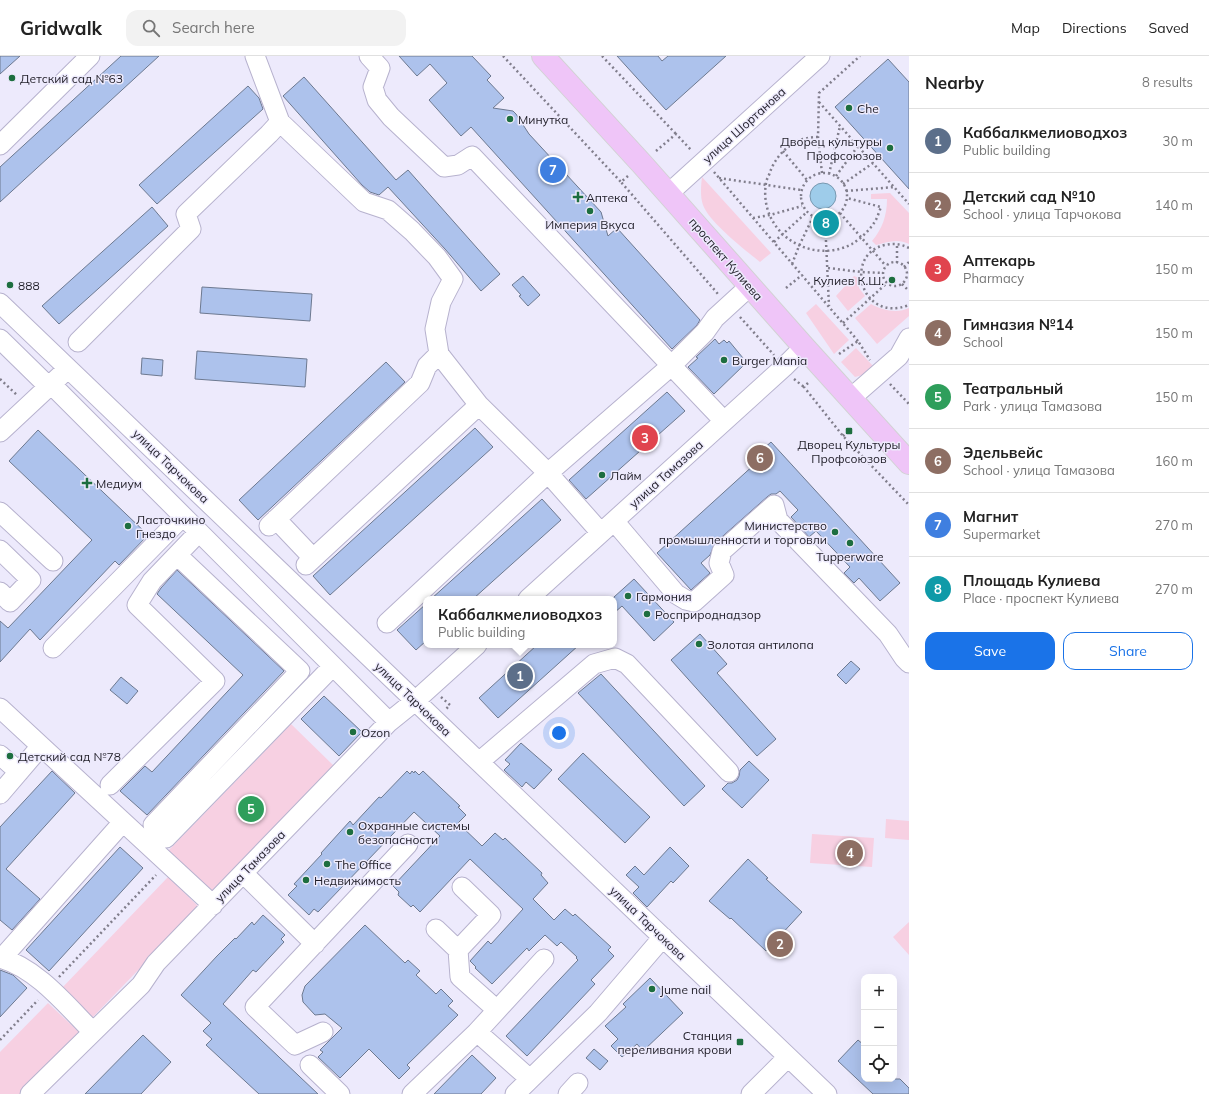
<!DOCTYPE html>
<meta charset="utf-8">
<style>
body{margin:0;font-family:Mulish,sans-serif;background:#f2f2f2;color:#222}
.controls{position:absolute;right:12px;bottom:12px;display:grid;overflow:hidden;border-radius:8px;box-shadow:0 4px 16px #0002}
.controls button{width:36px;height:36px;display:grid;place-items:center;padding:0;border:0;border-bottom:1px solid #e0e0e0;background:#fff;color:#222;font:20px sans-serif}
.you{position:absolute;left:559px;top:677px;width:14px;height:14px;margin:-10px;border:3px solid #fff;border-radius:50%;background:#1a73e8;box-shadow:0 0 0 6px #1a73e833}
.badge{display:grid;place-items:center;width:26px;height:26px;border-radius:50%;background:#1a73e8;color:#fff;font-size:13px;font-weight:700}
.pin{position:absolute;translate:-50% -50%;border:2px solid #fff;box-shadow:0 1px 4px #0006}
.popup{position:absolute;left:423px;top:540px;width:194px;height:52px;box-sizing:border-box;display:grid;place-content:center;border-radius:8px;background:#fff;filter:drop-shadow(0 1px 3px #0005);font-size:13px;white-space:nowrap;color:#767676}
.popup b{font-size:15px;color:#222}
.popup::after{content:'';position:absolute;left:50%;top:100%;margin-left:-8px;border:8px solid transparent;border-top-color:#fff}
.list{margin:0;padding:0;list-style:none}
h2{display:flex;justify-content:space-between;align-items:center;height:52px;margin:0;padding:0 16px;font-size:17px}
h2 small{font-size:13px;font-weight:400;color:#767676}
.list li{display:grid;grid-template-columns:26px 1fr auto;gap:12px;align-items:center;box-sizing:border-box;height:64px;padding:0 16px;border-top:1px solid #e0e0e0}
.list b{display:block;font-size:15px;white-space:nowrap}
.list p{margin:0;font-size:13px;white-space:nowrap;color:#767676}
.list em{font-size:13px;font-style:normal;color:#767676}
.actions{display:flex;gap:8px;padding:12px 16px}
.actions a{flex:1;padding:9px 0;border:1px solid #1a73e8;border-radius:12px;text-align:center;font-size:14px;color:#1a73e8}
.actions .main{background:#1a73e8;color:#fff}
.icon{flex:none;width:22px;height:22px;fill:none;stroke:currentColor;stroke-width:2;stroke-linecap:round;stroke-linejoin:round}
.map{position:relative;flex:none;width:909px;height:1038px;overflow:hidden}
header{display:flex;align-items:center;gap:24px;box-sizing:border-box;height:56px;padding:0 20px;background:#fff;border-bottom:1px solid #e0e0e0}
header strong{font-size:19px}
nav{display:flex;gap:22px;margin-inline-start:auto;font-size:14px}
.search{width:280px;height:36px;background:#f2f2f2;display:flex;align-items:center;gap:10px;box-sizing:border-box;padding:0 14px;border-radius:12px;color:#767676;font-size:15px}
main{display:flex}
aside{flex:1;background:#fff}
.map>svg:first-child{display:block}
.green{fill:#f7d0e2}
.water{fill:#9eccea;stroke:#7898b0}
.building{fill:#adc2ec;stroke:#6d7990}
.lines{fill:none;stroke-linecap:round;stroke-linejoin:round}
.minor-casing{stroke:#b7b2ce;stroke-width:21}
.major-casing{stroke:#d2d2d4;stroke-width:24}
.path{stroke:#817e8c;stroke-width:2.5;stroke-dasharray:2 3;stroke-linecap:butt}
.minor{stroke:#fff;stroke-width:19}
.major{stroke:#efc5f8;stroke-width:22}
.poi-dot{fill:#1d6e3f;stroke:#edeafc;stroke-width:1.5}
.labels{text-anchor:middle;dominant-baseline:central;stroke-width:3;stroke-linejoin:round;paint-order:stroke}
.poi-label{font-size:12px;fill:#1f1d27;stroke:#edeafc;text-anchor:start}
.street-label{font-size:12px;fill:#1f1d27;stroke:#edeafc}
</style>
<header>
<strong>Gridwalk</strong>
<div class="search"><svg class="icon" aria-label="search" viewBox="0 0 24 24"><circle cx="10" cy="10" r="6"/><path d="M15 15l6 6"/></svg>Search here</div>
<nav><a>Map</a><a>Directions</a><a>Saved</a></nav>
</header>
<main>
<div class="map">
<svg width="909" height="1038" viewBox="0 0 909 1038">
<rect width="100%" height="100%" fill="#edeafc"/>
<path class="green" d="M702,121l69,76 -11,9c-15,-12 -51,-40 -57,-57 -3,-8 -2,-20 -1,-28z
M890,137l19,20v31c-11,-6 -22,-2 -33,1l-4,-4c10,-12 15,-25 15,-42h-16v-5z
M854,220l5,2v10l6,8 -17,15 -12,-15z
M816,248l33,36 -15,14 -28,-41z
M871,248c11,6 26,10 38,4v8l-32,28 -22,-26z
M856,292l17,18c-4,8 -10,9 -18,11l-14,-15z
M291,668l43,42 -124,127 -43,-41z
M886,763l23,2v19l-24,-2z
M812,778l62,4 -2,29 -62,-4z
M168,821l31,30 -107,111 -31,-29z
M909,866v33l-16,-18z
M48,947l32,30 -59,61h-21v-42z"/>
<path class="water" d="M810 140a13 13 0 1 1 26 0a13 13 0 1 1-26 0Z"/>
<path class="building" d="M0,0h20l-20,18z
M121,0h38l-159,146v-35z
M399,0h73l19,20 -4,4 17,18 -11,10 20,3 3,3 13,20 72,78 7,24 9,-8 83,92 -3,5 -25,24 -201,-222 -10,9 -32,-36 18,-17 -17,-19 -13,12z
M617,0h41l4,5 6,-5h58l-60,54z
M888,3l21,23v107l-74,-82z
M304,21l92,103 12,-10 92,104 -19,17 -36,-42 -57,-62 -9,8 -9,-3 -8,-7 -79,-89z
M248,30l11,12 4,11 -106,95 -18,-19z
M152,151l16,19 -109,98 -17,-18z
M523,220l17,19 -12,11 -9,-10 2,-1 -9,-10z
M202,231l110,7 -2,27 -110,-8z
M715,283l4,5 5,-4 3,3 2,-2 14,17 -2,2 4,4 -31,30 -26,-27 10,-9 -2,-1z
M197,295l110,8 -2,28 -110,-8z
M142,302l21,2 -1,16 -21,-2z
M386,306l19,20 -147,138 -19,-20z
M667,336l18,19 -99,88 -17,-19z
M475,372l18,19 -163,148 -17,-19z
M38,374l110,105 -29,30 -4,-4 -75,79 -10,-11 -30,33v-41l8,7 84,-88 -83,-79z
M771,386l129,141 -20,18 -21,-23 -5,5 -10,-10 6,-6 -34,-36 -7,6 -18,-20 7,-7 -18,-19 -4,3h-5l-4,3 -52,46 -5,12 -9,8 9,10 -19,17 -34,-37 99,-90 -4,-4z
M542,443l19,21 -88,79h-42z
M177,514l107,101 -137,144 -27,-24 25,-25 7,6 91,-97 -86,-81 4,-6z
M634,523l40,43 -20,19 -32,-35 -8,7v-16z
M426,548v37l-10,9 -19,-20z
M700,578l27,30 -10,9 59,66 -19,17 -86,-96z
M537,589h42l-81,73 -19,-20z
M851,605l9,8 -14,15 -9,-9z
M601,618l104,112 -21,20 -106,-113z
M121,621l17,14 -11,13 -17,-14z
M324,640l38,36 -23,24 -38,-37z
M521,687l31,27 -18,19 -8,-7 -4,5 -18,-17 6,-6 -5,-4z
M583,697l67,64 -25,26 -67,-64z
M749,705l20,19 -27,28 -20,-19 6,-6h4l5,-3 2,-4 1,-6z
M52,715l23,22 -69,76 34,30 -28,31 -12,-10v-93z
M407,715l3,3 2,-3 2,2 1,-2 4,4 4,-4 37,35 -2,1 8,8 -8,8 24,23 13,-13 8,7 2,-2 37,35 -1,2 7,8 -15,16 21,21 11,-11 8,7 2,-2 36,33 -3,3 6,6 -23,24 4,4 -68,72 -21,-20 72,-76 -2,-2 1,-1 -16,-15 -4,4 -12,-11 -16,16 -2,-3 -35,36 -17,-16 1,-1 -6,-6 18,-20 3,3 32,-35 -53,-50 -50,53 -7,-7 -2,2 -13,-12 1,-3 -6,-6 47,-50 -26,-24 -96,100 -4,-3 -5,6 -21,-20 9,-9 -3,-2 28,-30 -1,-1 19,-21 10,-11 3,4 26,-28 2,1z
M120,791l23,21 -94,103 -23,-21z
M670,791l19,19 -16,17 -2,-2 -24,26 -14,-14 6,-6 -13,-12 9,-9 9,9z
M748,803l20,19 -2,1 36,33 -36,39 -35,-33 -1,1 -21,-18z
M263,859l22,20 -4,4 3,3 -28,30 -3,-2 -30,34 95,90h-59l-53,-49 6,-6 -9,-8 8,-8 -30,-28 36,-39 18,-18 1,1 16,-17 2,3z
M365,869l40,38 3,-3 12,11 -4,4 20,19 5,-5 12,12 -5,5 10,9 -51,50 3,3 -11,11 -30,-30 -29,29 -22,-21 5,-5 -3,-2 22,-22 -17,-14 -10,1 -12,-13 -1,-7 3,-9z
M0,914l13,5 14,13 -27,29z
M650,922l33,35 -40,38 -6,-7 -15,13 -11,-11 7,-7 -13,-13 21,-19 -3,-3z
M143,979l28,27 -30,32h-56z
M858,984l6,5v34h36l9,9v6h-36l-35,-33z
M594,993l14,12 -8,9 -14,-12z
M472,999l24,23 -15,16h-47z"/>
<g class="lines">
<defs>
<path id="minor" d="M255,0l25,66
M369,0l11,12 -7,19 4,13 14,17 53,50 14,-2 14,-9 252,265
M0,89l90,-89
M668,138l152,-138
M0,247l479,459 348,332
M0,283l49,48
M78,286l113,-113 -5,-15 83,-80 11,-12 84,80 24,8 24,21 25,26 16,22 -12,23 -6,27 4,25 40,51 69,68 53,60
M51,328l338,338
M851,342l48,-42 10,-18
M0,376l60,-56
M0,456l53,49
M276,463l37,39
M614,465l62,73 10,6 8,2 30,-27 -5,-12 3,-12 52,-46 4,15 110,114 16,24 5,5
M269,470l151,-143 7,-17 12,-12
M0,494l31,30 -21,22 -10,-10
M177,499l123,116 -147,154 13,13 167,-172
M306,509l173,-160
M528,543l256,-232 20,-20
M387,567l161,-150 123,-107 34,-34 10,-14 35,-32
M53,592l130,-132
M0,652l41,38 -41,48
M41,690l172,159
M0,699l19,17
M479,706l115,-98 21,-6 12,6 102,108
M110,729l105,-104 -78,-76 15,-24 47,-49
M244,818l71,70
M462,831l29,28 -33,35 2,27 37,33
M436,873l22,21
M0,902c37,10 67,48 93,74
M2,902l121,-136
M323,976l-28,13 -40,-38 153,-163
M310,1009l30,29
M530,1023l-53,-47 67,-73
M30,1038l111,-109 15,-22 233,-241 26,-21 62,-56
M412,1038l65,-62
M515,1038l83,-81 65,-76
M568,1038l10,-11
M751,1038l37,-37"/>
<path id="major" d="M543,0l99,108 162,183 105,116"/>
</defs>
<use href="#minor" class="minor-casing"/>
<use href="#major" class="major-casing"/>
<path class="path" d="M503,0l118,126
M602,0l74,78
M819,46l90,102
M818,81c-5,0 -10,1 -15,2 -15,4 -28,19 -33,33 -1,4 -4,8 -4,11 -8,49 44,83 86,61 8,-5 16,-12 22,-21 3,-4 5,-11 7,-16l-34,-9
M656,95l20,-17 16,17
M783,95l24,29
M714,116l144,169
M801 140a23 23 0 1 1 46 0a23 23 0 1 1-46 0Z
M822,117l-4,-36 1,-44 41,-37
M829,118l11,-48
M628,120l-7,6 97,112
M836,120l22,-30
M719,122l82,12
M843,128l30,-21
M846,135l49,-4
M840,157l46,53
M753,162l17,-3 32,-9
M825,164l4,86
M774,186l33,-30
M909,192c-8,-4 -15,-5 -24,-3 -42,9 -25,79 24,60
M883 218a12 12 0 1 1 24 0a12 12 0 1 1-24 0Z
M897,207v-19
M792,208l7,-18 14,-29
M904,211l5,-5
M828,212l33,4 22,1
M902,228l7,7
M786,232l16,-13
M740,261l34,38
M843,267l44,-40
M839,298l19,-13 12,19
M0,323l18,17
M794,323l10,8
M808,327l-4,4 39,49 66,69
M890,328l19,20
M843,380l6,-5
M441,641l9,8 -4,4
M59,921l97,-102
M0,984l38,-40"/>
<use href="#minor" class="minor"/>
<use href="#major" class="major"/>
</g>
<g class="poi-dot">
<circle cx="12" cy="22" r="4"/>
<circle cx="849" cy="52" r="4"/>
<circle cx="510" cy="63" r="4"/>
<circle cx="890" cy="92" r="4"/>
<path d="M576 135h4v4h4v4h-4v4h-4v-4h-4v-4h4z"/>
<circle cx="590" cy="155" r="4"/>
<circle cx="892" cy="224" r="4"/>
<circle cx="10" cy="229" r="4"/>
<circle cx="724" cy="304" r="4"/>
<rect x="845" y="371" width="8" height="8" rx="2"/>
<circle cx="602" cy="419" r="4"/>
<path d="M85 421h4v4h4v4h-4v4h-4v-4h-4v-4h4z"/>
<circle cx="128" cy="470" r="4"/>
<circle cx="835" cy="476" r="4"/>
<circle cx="850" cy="487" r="4"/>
<circle cx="628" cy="540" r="4"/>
<circle cx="647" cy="558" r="4"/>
<circle cx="699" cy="588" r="4"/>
<circle cx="353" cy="676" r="4"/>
<circle cx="10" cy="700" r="4"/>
<circle cx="350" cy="776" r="4"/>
<circle cx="327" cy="808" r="4"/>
<circle cx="306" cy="824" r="4"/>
<circle cx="652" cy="933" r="4"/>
<rect x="736" y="982" width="8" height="8" rx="2"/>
</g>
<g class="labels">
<g class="poi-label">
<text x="20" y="22">Детский сад №63</text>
<text x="857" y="52">Che</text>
<text x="518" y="63">Минутка</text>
<text x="882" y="85" text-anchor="end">Дворец культуры<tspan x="882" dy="14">Профсоюзов</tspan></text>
<text x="586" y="141">Аптека</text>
<text x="590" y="168" text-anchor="middle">Империя Вкуса</text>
<text x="884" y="224" text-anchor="end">Кулиев К.Ш.</text>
<text x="18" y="229">888</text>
<text x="732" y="304">Burger Mania</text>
<text x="849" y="388" text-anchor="middle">Дворец Культуры<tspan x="849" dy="14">Профсоюзов</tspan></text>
<text x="610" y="419">Лайм</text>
<text x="96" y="427">Медиум</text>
<text x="136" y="463">Ласточкино<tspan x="136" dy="14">Гнездо</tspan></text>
<text x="827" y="469" text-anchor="end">Министерство<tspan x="827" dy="14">промышленности и торговли</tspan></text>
<text x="850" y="500" text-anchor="middle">Tupperware</text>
<text x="636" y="540">Гармония</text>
<text x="655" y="558">Росприроднадзор</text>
<text x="707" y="588">Золотая антилопа</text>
<text x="361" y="676">Ozon</text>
<text x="18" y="700">Детский сад №78</text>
<text x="358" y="769">Охранные системы<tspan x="358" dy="14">безопасности</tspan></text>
<text x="335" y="808">The Office</text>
<text x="314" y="824">Недвижимость</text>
<text x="660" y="933">Jume nail</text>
<text x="732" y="979" text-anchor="end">Станция<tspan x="732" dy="14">переливания крови</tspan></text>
</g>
<g class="street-label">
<text transform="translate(744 69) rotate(-42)">улица Шортанова</text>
<text transform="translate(726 203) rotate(49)">проспект Кулиева</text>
<text transform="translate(171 410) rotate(44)">улица Тарчокова</text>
<text transform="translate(666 418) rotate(-42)">улица Тамазова</text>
<text transform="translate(413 643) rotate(44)">улица Тарчокова</text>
<text transform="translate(250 810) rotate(-46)">улица Тамазова</text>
<text transform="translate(648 867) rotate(44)">улица Тарчокова</text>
</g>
</g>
</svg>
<div class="controls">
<button>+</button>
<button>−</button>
<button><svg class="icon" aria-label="locate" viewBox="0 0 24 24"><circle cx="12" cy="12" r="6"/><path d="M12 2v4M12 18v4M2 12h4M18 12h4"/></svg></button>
</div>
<div class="you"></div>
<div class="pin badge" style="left:520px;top:620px;background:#5c6f8a">1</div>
<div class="popup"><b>Каббалкмелиоводхоз</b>Public building</div>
<div class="pin badge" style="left:780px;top:888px;background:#8d6e63">2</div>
<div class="pin badge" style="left:645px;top:382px;background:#e0444e">3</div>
<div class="pin badge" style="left:850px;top:797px;background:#8d6e63">4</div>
<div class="pin badge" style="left:251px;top:753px;background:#2e9e5b">5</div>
<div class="pin badge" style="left:760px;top:402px;background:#8d6e63">6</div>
<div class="pin badge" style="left:553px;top:114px;background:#3f7fe0">7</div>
<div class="pin badge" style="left:826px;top:167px;background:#0f9aa8">8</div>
</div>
<aside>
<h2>Nearby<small>8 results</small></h2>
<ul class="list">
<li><span class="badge" style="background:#5c6f8a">1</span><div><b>Каббалкмелиоводхоз</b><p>Public building</p></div><em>30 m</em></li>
<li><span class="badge" style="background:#8d6e63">2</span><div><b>Детский сад №10</b><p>School · улица Тарчокова</p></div><em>140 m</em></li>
<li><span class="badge" style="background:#e0444e">3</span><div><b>Аптекарь</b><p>Pharmacy</p></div><em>150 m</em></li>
<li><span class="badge" style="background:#8d6e63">4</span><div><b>Гимназия №14</b><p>School</p></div><em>150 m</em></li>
<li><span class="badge" style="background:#2e9e5b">5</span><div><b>Театральный</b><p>Park · улица Тамазова</p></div><em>150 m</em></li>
<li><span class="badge" style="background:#8d6e63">6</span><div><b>Эдельвейс</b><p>School · улица Тамазова</p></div><em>160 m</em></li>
<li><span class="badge" style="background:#3f7fe0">7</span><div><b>Магнит</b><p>Supermarket</p></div><em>270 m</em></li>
<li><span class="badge" style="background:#0f9aa8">8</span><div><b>Площадь Кулиева</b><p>Place · проспект Кулиева</p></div><em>270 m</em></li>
</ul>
<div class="actions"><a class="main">Save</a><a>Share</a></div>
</aside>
</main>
